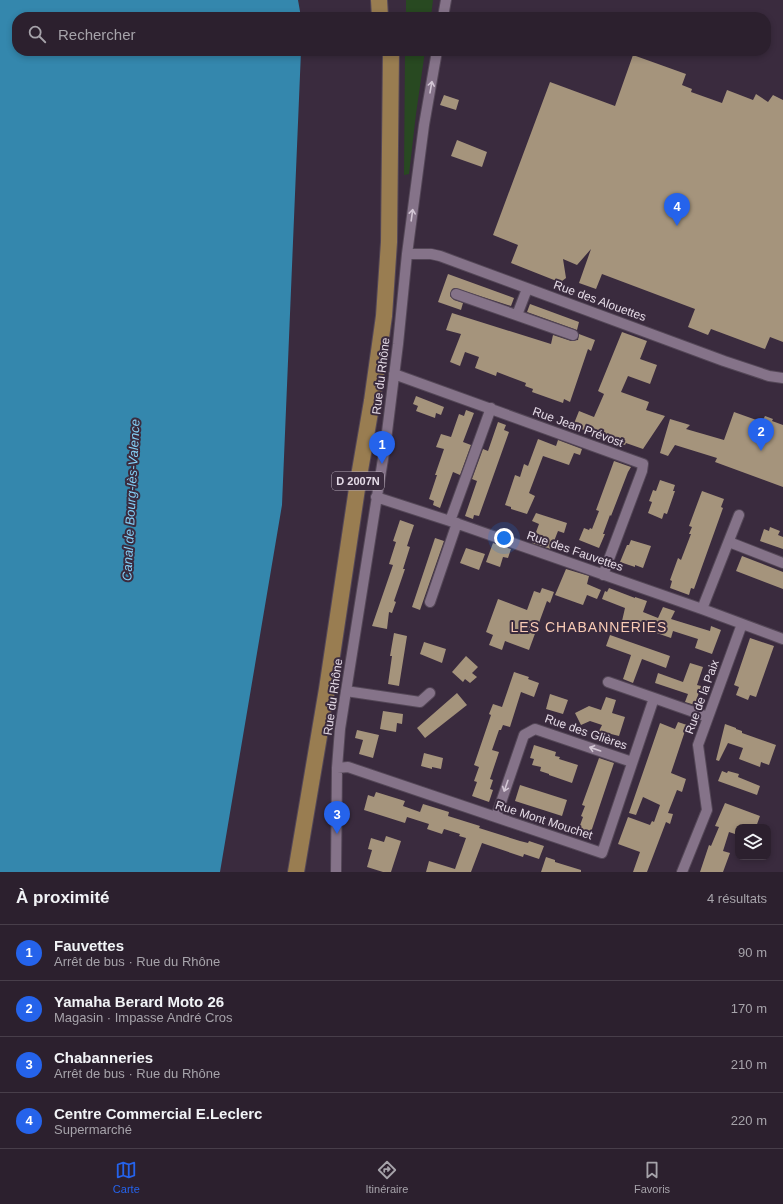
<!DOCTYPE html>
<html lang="fr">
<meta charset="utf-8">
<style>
body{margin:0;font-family:Arial,sans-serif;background:#342836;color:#f1f3f6}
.controls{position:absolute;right:12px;bottom:12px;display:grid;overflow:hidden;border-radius:8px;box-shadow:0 2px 6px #0003}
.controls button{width:36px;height:36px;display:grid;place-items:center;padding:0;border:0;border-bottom:1px solid #483e4a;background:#2c202e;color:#f1f3f6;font:20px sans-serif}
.you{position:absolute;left:504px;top:538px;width:14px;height:14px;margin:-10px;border:3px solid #fff;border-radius:50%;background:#1a73e8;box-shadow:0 0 0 6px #1a73e833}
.badge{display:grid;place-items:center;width:26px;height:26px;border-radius:50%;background:#2563eb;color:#fff;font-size:13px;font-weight:700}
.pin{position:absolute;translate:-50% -33px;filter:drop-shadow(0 1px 2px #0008)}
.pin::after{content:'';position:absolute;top:21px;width:14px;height:12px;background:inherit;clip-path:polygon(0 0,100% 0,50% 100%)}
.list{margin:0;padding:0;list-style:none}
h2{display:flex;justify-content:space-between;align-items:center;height:52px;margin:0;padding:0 16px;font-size:17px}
h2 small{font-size:13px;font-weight:400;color:#a6a3aa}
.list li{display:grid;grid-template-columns:26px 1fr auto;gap:12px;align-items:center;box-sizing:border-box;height:56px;padding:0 16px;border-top:1px solid #483e4a}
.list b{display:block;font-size:15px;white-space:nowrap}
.list p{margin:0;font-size:13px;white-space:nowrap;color:#a6a3aa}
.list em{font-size:13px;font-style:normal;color:#a6a3aa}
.icon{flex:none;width:22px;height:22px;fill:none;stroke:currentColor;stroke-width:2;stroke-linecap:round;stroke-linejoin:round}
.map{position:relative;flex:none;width:783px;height:872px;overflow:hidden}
.search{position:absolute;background:#2c202e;box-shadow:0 2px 6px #0003;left:12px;right:12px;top:12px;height:44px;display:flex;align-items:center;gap:10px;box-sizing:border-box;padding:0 14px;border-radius:16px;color:#a6a3aa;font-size:15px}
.sheet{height:276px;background:#2c202e}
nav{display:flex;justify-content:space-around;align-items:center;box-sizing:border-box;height:56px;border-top:1px solid #483e4a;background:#2c202e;font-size:11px;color:#a6a3aa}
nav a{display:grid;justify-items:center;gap:2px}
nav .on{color:#2563eb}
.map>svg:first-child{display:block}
.green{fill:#284921}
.water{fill:#3487ad}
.building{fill:#a5947c}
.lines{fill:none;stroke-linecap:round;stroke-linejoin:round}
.minor-casing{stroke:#544757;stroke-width:12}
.primary-casing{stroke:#544757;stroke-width:18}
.minor{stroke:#857389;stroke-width:10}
.primary{stroke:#997d51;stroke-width:16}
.oneway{stroke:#d2c6d4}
.labels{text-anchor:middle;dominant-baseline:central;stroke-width:4;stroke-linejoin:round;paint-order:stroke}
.shield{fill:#3a2b3e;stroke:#b2a6b4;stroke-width:1}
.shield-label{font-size:11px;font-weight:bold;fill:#e5dbe7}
.street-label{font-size:12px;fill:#e5dbe7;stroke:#3a2b3e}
.water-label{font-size:13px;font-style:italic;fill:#84cef5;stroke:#3a2b3e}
.quarter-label{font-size:14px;letter-spacing:1px;fill:#f9cbb5;stroke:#3a2b3e}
</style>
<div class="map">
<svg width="783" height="872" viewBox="0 0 783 872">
<rect width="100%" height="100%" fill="#3a2b3e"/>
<path class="green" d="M406,0h27l-2,17h-25z
M405,51h20l-9,63 -7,60 -5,1z"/>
<path class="water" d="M0,0h298l3,17h-284v34h284l-19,454 -62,367h-220z"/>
<path class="building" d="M633,55l53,19 -4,11 10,4 -1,3 31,11 5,-13 26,10 3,-6 12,8 5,-7 10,5v242l-13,-5 -5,12 -54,-20 -3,6 -20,-8 7,-18 -93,-35 -6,15 -17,-6 12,-34 -14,16 -14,-6 3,19 -4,3 -3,1 -48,-19 7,-18 -25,-10 57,-153 65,24z
M444,95l15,5 -3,10 -16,-5z
M457,140l30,12 -5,15 -31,-11z
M448,274l66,24 -3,8 -56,-18 -3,1 -2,7 4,4 9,3 -2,7 -23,-8z
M530,304l49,18 -2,8 -50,-18z
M452,313l99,31 2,-9 18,6 7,-1 1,-6 16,6 -4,11 -3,-2 -18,53 -6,-3 -1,4 -31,-11 1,-3 -8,-3 1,-3 -29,-11 -1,4 -21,-8 4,-11 -14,-5 -5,14 -10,-4 11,-28 -15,-4z
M622,332l25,9 -7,18 17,6 -7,19 -22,-8 -7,16 28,10 -3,8 19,6 -22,33 -17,-6 -1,2 -52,-19 6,-15 15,6 10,-23 -6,-3z
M416,396l28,11 -3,8 -5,-2 -1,5 -19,-7 2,-5 -5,-2z
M466,410l8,3 -11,29 8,3 -11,30 -7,-3 -13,36 -7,-3 1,-4 -5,-2 8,-24h-2l9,-26 -8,-2 5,-13 10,3 8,-23 5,2z
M734,412l28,10 3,-6 8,3 -1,2 11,4v62l-68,-25 2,-4 -42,-13 -7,11 -8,-3 10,-34 20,6 -4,4 38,11z
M498,422l8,3 -2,5 5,2 -30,84 -5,-1 -1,4 -8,-3 12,-35 -5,-2 11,-30 5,2z
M538,439l18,7 2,-6 24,9 -2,6 -6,-2 -5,12 -26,-9 -14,37 6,3 -8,18 -16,-5v-2l-6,-2 10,-30 5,2 4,-13 4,2z
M614,461l17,6 -3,5 -17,44 -1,-1 -7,19h2l-6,14 -20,-8 5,-12 5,2 1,-2 2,1 7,-18 -3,-1z
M660,480l15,5 -2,6h2l-8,23 -3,-1 -2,6 -14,-6 4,-11 -3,-1 4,-11 3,1z
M702,491l22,8 -3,8 2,1 -29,81 -3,-1 -2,7 -19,-7 2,-7 -2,-1 8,-22 3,2 10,-26h-2l3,-7 -3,-1z
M536,513l31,10 -3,10 -6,-2 -7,18 -19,-6 7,-19 -7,-3z
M400,520l14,5 -7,21 3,1 -7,22h2l-11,32 2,1 -4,11 -3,-1 -2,17 -15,-3 21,-61 -4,-1 7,-22 -3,-1z
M770,527l10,4 -2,4 5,2v12l-23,-8 4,-12 5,2z
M435,538l9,3 -24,69 -8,-3z
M631,540l20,6 -8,22 -8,-3v2l-15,-5 7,-17h2z
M493,543l18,6 -3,9 -5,-1 -3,10 -14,-5z
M466,548l19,6 -6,16 -19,-7z
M742,556l41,16v17l-47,-18z
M566,569l23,7 -2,8 14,6 -4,9 -10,-4 -4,10 -28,-10z
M542,588l12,4 -4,11 -3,-2 -18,49 -24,-9 -3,9 -13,-5 4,-10 -7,-3 12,-33 29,11 7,-19 6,2z
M609,588l26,10v-1l12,4 -4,11 15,6 5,-11 12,4 -4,8 39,12 1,-5 10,4 -9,24 -17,-6 3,-9 -25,-8 -2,7 -49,-17 3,-13 -23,-9 3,-8 2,1z
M394,633l13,3 -8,50 -11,-2 4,-28h-2z
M610,635l60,21 -4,12 -24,-9 -9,24 -10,-4 8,-24 -25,-9z
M750,638l24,8 -18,51 -6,-2 -2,5 -12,-5 3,-8 -5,-2z
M424,642l22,7 -4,14 -22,-9z
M466,656l12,11 -6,6 5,4 -7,6 -5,-4 -2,3 -11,-10z
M690,663l13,4 -6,18 4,1 -6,19 -10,-3 3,-8 -33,-11 3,-10 25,9z
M514,672l15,5 -1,2 11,4 -5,14 -13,-5 -11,35 -7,-2 -2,5h-2l-7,20 7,2 -9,27 3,1 -3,9 3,1 -4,12 -17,-6 5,-14 -3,-1 5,-14 -5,-2 17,-50 -2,-1 4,-10 9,3z
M457,693l10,12 -42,33 -8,-10z
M550,694l18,6 -5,14 -17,-5z
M606,697l10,3 -4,13 13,4 -6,19 -20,-5 3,-6 -12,-4 -9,4 -6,-12 14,-7 12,4z
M383,711l20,3 -1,10 -5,-1 -1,9 -16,-3z
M678,722l9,3 -16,48 15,6 -4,13 -5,-2 -9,23 5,1 -3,10 -4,-2 -19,50h-14l7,-20 -22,-8 10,-27 22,8 2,-4 2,1 6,-17 -17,-8 -7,18 -7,-2 31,-90 15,6z
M725,724l11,4v1l6,2v2l34,12 -7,20 -8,-3 -1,5 -21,-8 4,-11 -15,-5 -9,18 -3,-1z
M357,730l22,5 -6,23 -14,-4 4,-14 -8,-2z
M534,745l22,7 -1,4 5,1 -1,2 19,6 -6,18 -23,-8v-1l-9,-3 1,-4 -9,-2 2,-6 -4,-1z
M424,753l19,5 -2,11 -9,-2v2l-11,-3z
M599,758l15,5 -24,72 -12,-4 5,-14 -2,-1 4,-10 -3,-1z
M722,771l5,2 1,-2 11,3 -1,3 22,9 -3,9 -39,-14z
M520,785l47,15 -5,16 -47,-15z
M376,792l29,9 -2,5 17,6 3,-8 26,8 -1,4 32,10 -1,2 41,13 8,2 1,-2 15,5 -5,13 -15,-5 -1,3 -41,-14 -11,29h-45l3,-11 26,8 11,-31 -7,-2 1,-2 -16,-5 -2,5 -15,-5 2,-5 -22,-7 -2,6 -41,-13 4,-15 6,2z
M725,803l35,13 -4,11h-18v8l-9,-3 -6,19 7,2 -7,19h-23l9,-27 2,1 8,-19 -4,-1z
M386,836l15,5 -10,31h-8l-16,-5 5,-17 -4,-1 3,-11 13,4z
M546,857l9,3v2l26,8v2h-40z"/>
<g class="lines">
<defs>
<path id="minor" d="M443,17l3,-17
M407,254h24l9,2 284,105 45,15 14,2
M456,294l117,41
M517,315l10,-26
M394,374l249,90 -1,7 -39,104
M376,497l74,24 252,88 81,30
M450,521l41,-113
M729,542l54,21
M430,602l27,-79
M702,609l37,-94
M608,682l46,16
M346,691l74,11 10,-9
M337,768l11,-1 254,86 52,-155 54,19
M496,817l28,-82 11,-6 97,33
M336,872l1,-104 3,-39 46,-289 12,-96 9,-90 17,-129 13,-74
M682,872l25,-62 -9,-65 44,-121"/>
<path id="primary" d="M379,0l1,17
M296,872l31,-183 31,-207 14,-81 12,-85 5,-74 2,-191"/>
</defs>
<use href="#minor" class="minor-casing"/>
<use href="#primary" class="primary-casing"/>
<use href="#minor" class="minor"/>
<use href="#primary" class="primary"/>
</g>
<defs><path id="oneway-shaft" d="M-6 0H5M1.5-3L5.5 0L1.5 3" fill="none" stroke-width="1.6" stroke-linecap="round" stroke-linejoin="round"/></defs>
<g class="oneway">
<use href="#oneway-shaft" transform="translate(431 87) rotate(-80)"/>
<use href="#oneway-shaft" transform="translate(412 215) rotate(-82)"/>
<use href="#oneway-shaft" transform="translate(595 749) rotate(-161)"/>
<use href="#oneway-shaft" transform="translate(506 786) rotate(109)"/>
</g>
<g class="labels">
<rect class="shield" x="332" y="472" width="52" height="18" rx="3"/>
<g class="shield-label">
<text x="358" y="481">D 2007N</text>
</g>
<g class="street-label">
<text transform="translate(600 301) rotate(20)">Rue des Alouettes</text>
<text transform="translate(381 376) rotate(-83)">Rue du Rhône</text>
<text transform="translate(578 427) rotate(20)">Rue Jean Prévost</text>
<text transform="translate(575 551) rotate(19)">Rue des Fauvettes</text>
<text transform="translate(333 697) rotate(-82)">Rue du Rhône</text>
<text transform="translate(702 697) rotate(-70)">Rue de la Paix</text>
<text transform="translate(586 732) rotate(19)">Rue des Glières</text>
<text transform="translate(544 820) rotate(18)">Rue Mont Mouchet</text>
</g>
<g class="water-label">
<text transform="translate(131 500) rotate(-87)">Canal de Bourg-lès-Valence</text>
</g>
<g class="quarter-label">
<text x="589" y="627">LES CHABANNERIES</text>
</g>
</g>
</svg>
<div class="controls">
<button><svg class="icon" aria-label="layers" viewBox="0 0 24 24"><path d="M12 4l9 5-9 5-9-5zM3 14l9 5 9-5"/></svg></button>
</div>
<div class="you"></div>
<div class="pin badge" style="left:382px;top:464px">1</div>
<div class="pin badge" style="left:761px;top:451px">2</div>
<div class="pin badge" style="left:337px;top:834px">3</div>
<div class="pin badge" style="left:677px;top:226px">4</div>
<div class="search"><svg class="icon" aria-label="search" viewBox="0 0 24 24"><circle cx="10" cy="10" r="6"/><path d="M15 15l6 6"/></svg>Rechercher</div>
</div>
<section class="sheet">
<h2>À proximité<small>4 résultats</small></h2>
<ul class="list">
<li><span class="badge">1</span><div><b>Fauvettes</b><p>Arrêt de bus · Rue du Rhône</p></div><em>90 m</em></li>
<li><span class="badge">2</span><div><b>Yamaha Berard Moto 26</b><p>Magasin · Impasse André Cros</p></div><em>170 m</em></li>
<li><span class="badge">3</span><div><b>Chabanneries</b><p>Arrêt de bus · Rue du Rhône</p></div><em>210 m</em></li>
<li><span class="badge">4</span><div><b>Centre Commercial E.Leclerc</b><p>Supermarché</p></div><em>220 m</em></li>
</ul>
</section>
<nav>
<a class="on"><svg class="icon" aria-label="map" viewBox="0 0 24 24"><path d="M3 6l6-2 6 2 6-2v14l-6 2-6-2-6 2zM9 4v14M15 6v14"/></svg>Carte</a>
<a><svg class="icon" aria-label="directions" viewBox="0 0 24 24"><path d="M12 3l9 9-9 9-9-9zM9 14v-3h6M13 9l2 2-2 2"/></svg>Itinéraire</a>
<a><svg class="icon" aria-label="saved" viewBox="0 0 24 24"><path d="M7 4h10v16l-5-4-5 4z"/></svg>Favoris</a>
</nav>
